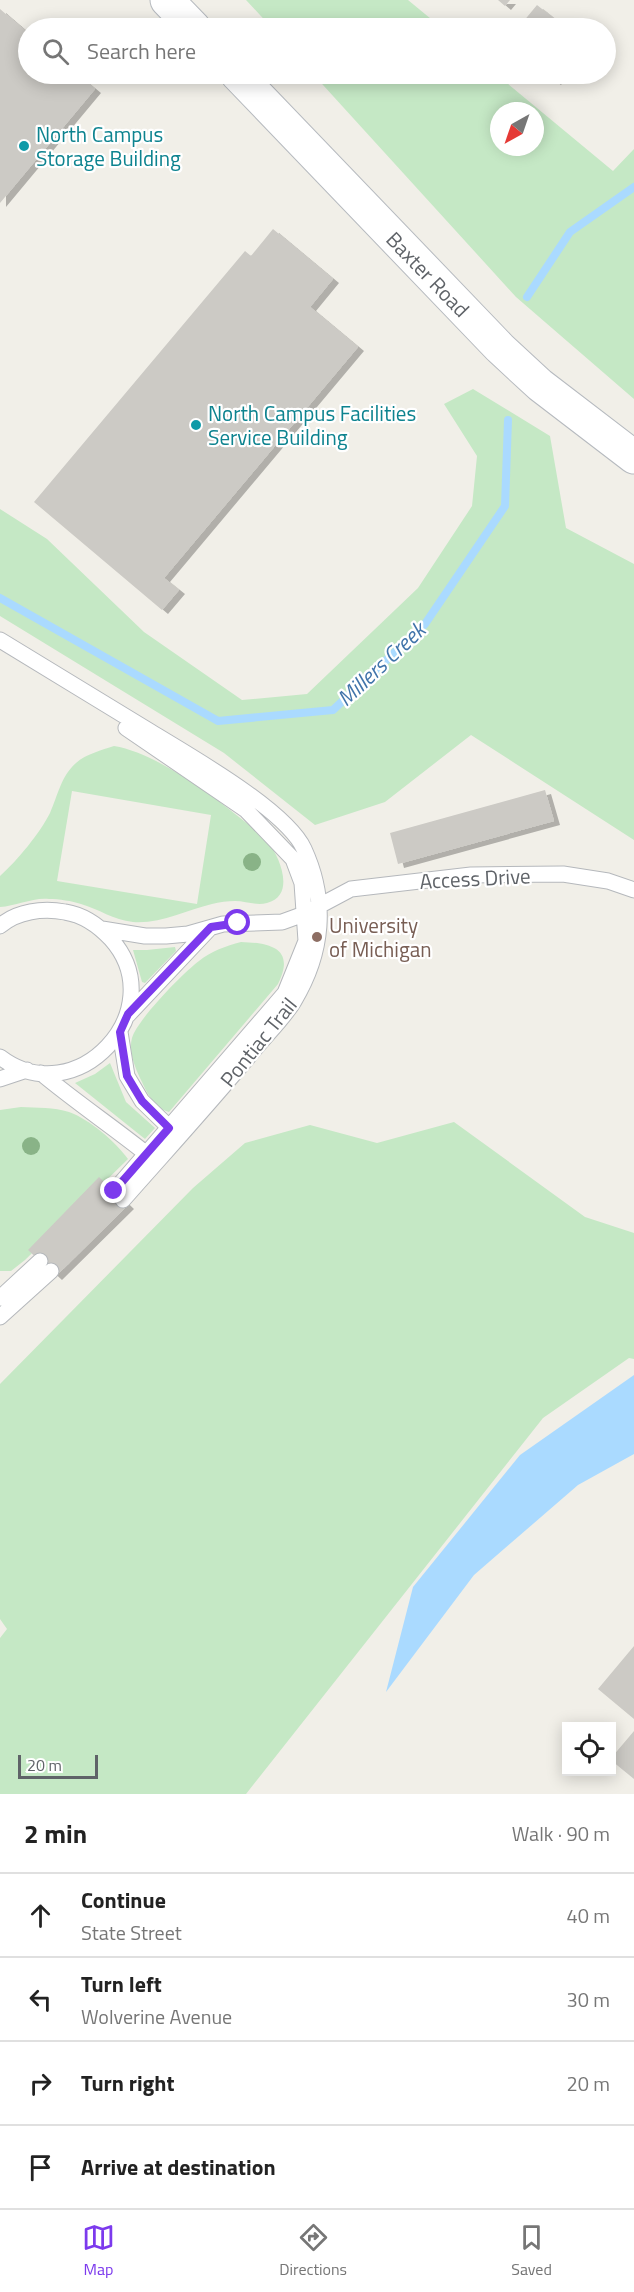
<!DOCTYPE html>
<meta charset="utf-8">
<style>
body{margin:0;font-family:"Titillium Web",sans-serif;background:#f6f6f6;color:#222}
.controls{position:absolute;right:18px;bottom:18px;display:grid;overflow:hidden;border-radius:0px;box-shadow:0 3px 15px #0003}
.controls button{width:54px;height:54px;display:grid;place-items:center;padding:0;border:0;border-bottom:2px solid #e0e0e0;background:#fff;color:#222;font:30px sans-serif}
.compass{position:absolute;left:490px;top:102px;width:54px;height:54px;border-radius:50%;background:#fff;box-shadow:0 3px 15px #0003;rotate:220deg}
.scale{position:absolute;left:18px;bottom:15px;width:80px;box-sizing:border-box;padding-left:6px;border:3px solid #5f6368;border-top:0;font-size:16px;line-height:21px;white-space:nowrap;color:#5f6368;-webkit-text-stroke:4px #fff;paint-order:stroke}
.stop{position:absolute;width:18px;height:18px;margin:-14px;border:4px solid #7c3aed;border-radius:50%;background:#fff}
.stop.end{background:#7c3aed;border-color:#fff;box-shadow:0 2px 6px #0008}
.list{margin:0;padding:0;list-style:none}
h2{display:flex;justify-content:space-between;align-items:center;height:78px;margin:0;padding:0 24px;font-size:26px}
h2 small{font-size:20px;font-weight:400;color:#767676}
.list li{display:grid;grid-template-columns:39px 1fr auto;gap:18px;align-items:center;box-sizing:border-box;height:84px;padding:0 24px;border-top:2px solid #e0e0e0}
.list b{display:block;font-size:22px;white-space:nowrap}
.list p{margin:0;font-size:20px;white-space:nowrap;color:#767676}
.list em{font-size:20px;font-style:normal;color:#767676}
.icon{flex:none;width:33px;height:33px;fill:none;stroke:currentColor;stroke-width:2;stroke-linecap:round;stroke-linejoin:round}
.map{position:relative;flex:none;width:634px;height:1794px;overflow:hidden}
.search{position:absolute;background:#fff;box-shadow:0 3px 15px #0003;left:18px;right:18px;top:18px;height:66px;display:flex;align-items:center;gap:15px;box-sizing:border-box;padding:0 21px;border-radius:33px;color:#767676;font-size:22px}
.sheet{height:414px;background:#fff}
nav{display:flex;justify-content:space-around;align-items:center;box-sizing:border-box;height:84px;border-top:2px solid #e0e0e0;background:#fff;font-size:16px;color:#767676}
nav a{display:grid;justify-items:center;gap:3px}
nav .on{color:#7c3aed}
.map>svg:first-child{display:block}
.green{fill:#c5e8c5;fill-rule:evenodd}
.water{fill:#aadaff}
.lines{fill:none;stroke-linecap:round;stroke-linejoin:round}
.stream{stroke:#aadaff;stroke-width:8}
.building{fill:#cccac5;filter:url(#shadow)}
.lane-casing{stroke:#b5b8bc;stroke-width:17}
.secondary-casing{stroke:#b6babf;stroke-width:35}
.lane{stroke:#fff;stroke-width:15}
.secondary{stroke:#fff;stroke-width:33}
.tree{fill:#89b387}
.route{stroke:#7c3aed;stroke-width:8}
.culture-dot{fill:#0f9aa8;stroke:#fff;stroke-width:2}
.education-dot{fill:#8d6e63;stroke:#fff;stroke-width:2}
.labels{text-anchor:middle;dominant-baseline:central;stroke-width:4.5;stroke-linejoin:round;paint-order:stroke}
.culture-label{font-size:21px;fill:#0d838f;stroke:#fff;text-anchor:start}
.street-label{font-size:21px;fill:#5f6368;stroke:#fff}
.education-label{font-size:21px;fill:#785e54;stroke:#fff;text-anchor:start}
.water-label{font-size:22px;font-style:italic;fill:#4174aa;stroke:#fff}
</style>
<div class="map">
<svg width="634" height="1794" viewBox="0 0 634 1794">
<defs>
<filter id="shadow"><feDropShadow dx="6" dy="4" stdDeviation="0" flood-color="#0004"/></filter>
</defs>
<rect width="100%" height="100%" fill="#f1efe8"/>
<path class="green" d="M246,0h162l34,28h-170z
M313,74h183l117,97 21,-22v250l-118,-102zM499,111h36v36h-36z
M473,389l77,47 16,92 68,36v276l-163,-105 -86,67 -70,23 -91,-72 -224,-137v-107l47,30 97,93 98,68 65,-6 111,-106 54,-82 5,-50 -33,-52z
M114,746c42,7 97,48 130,75 8,6 17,13 24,21 12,15 28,54 -1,61 -11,3 -21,-2 -32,-2 -7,0 -16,1 -23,3 -26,6 -51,20 -79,18 -20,-2 -34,-13 -52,-18 -9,-3 -22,-5 -32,-5 -15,-2 -33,7 -49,8v-31c17,-15 40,-43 50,-63 8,-18 11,-37 26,-50 10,-9 26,-13 38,-17zM72,791l139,24 -14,89 -140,-23z
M241,942c29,1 55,6 37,42l-109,128c-13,-3 -22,-18 -27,-30 -6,-12 -14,-30 -10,-44 5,-18 51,-65 67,-77 12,-10 27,-15 42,-19z
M175,947l1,4 -31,32 -3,-1 -9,-32h14z
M110,1063l16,39 29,26 -10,11 -70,-56 20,-9z
M21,1107c16,1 33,0 48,5 20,7 47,30 59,47l-103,101 -14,11h-11v-161z
M454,1122l131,95 49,16v126l-5,-1 -86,60 -297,376h-246v-156l7,-9 -7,-10v-235l193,-196 52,-45 65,-18 67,18z"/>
<path class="water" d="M634,1375v79l-56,31 -104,90 -88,117 27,-105 107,-132z"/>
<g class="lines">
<path class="stream" d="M527,297l43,-65 64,-45
M0,598l218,123 115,-11 92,-86 80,-118 3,-86"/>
</g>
<path class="building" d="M498,0h12l-5,6z
M537,5l29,23h-48z
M0,9l28,24v41h49l18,15 -95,114z
M546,74h14l-5,7z
M273,229l60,50 -23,28 48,40 -194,231 15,12 -17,20 -128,-108 211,-251 6,5z
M545,790l9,31 -156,43 -8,-31z
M99,1177l29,28 -72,71 -28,-26z
M634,1646v73l-36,-30z
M634,1731v48l-22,-18v-4z"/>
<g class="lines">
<defs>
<path id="lane" d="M0,640c50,31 101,61 151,92 39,24 135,78 153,117 24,52 19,104 -10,152 -10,17 -27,33 -40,49 -42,51 -87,100 -131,150
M0,926c17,-15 43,-18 65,-14 19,3 34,14 46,27 63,71 -35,176 -111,118
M102,929l43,7h21l22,-2 35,-10 59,-2 22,-8 47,-25 120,-14 92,-1 45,7 26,9
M128,1015l82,-87
M120,1032l7,44 15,25 33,32
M41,1073c36,30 75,56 112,86
M0,1079l27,-9
M114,1191l171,-198 21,-52 -4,-58 -9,-24 -47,-49 -120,-82
M0,1298l40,-37
M0,1317l51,-46"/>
<path id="secondary" d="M167,0l27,28
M237,74l263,274 40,37 94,72"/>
</defs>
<use href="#lane" class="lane-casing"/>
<use href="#secondary" class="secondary-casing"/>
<use href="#lane" class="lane"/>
<use href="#secondary" class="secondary"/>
</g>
<g class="tree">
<circle cx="252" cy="862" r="9"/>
<circle cx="31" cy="1146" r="9"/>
</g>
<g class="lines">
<path class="route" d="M114,1191l55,-63 -27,-27 -15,-25 -7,-44 8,-18 83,-87 27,-4"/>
</g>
<g class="culture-dot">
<circle cx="24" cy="146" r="6"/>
<circle cx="196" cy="425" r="6"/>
</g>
<circle class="education-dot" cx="317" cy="937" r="6"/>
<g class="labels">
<g class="culture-label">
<text x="36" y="134">North Campus<tspan x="36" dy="24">Storage Building</tspan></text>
<text x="208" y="413">North Campus Facilities<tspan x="208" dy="24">Service Building</tspan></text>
</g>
<g class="street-label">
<text transform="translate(428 274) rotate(46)">Baxter Road</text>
<text transform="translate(475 878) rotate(-3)">Access Drive</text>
<text transform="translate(258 1042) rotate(-51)">Pontiac Trail</text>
</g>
<g class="education-label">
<text x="329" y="925">University<tspan x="329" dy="24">of Michigan</tspan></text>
</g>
<g class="water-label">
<text transform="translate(381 664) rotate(-43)">Millers Creek</text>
</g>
</g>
</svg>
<div class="controls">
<button><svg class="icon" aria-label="locate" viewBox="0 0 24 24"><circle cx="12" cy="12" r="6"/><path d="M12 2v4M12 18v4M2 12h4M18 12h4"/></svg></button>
</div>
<svg class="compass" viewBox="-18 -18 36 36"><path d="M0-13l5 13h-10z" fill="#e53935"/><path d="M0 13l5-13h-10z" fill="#767676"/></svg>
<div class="scale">20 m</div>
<div class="stop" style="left:238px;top:923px"></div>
<div class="stop end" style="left:114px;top:1191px"></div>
<div class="search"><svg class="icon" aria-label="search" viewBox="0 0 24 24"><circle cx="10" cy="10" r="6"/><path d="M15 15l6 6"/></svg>Search here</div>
</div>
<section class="sheet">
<h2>2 min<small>Walk · 90 m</small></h2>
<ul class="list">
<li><svg class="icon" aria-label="ahead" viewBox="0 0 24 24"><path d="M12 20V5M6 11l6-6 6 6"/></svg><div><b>Continue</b><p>State Street</p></div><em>40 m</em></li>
<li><svg class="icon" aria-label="left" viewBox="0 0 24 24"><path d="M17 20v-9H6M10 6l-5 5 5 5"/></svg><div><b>Turn left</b><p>Wolverine Avenue</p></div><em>30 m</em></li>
<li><svg class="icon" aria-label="right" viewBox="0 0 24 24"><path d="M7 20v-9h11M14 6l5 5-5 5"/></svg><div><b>Turn right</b></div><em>20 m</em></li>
<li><svg class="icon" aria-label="arrive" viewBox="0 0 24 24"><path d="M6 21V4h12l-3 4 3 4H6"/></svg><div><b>Arrive at destination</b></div></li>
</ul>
</section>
<nav>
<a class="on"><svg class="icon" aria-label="map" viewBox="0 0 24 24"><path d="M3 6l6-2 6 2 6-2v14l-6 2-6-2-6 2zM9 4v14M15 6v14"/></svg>Map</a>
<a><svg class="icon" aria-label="directions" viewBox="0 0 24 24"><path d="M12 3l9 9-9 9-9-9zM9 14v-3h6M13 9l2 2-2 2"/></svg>Directions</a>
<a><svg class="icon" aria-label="saved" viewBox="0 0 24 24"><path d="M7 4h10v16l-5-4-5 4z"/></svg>Saved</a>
</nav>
